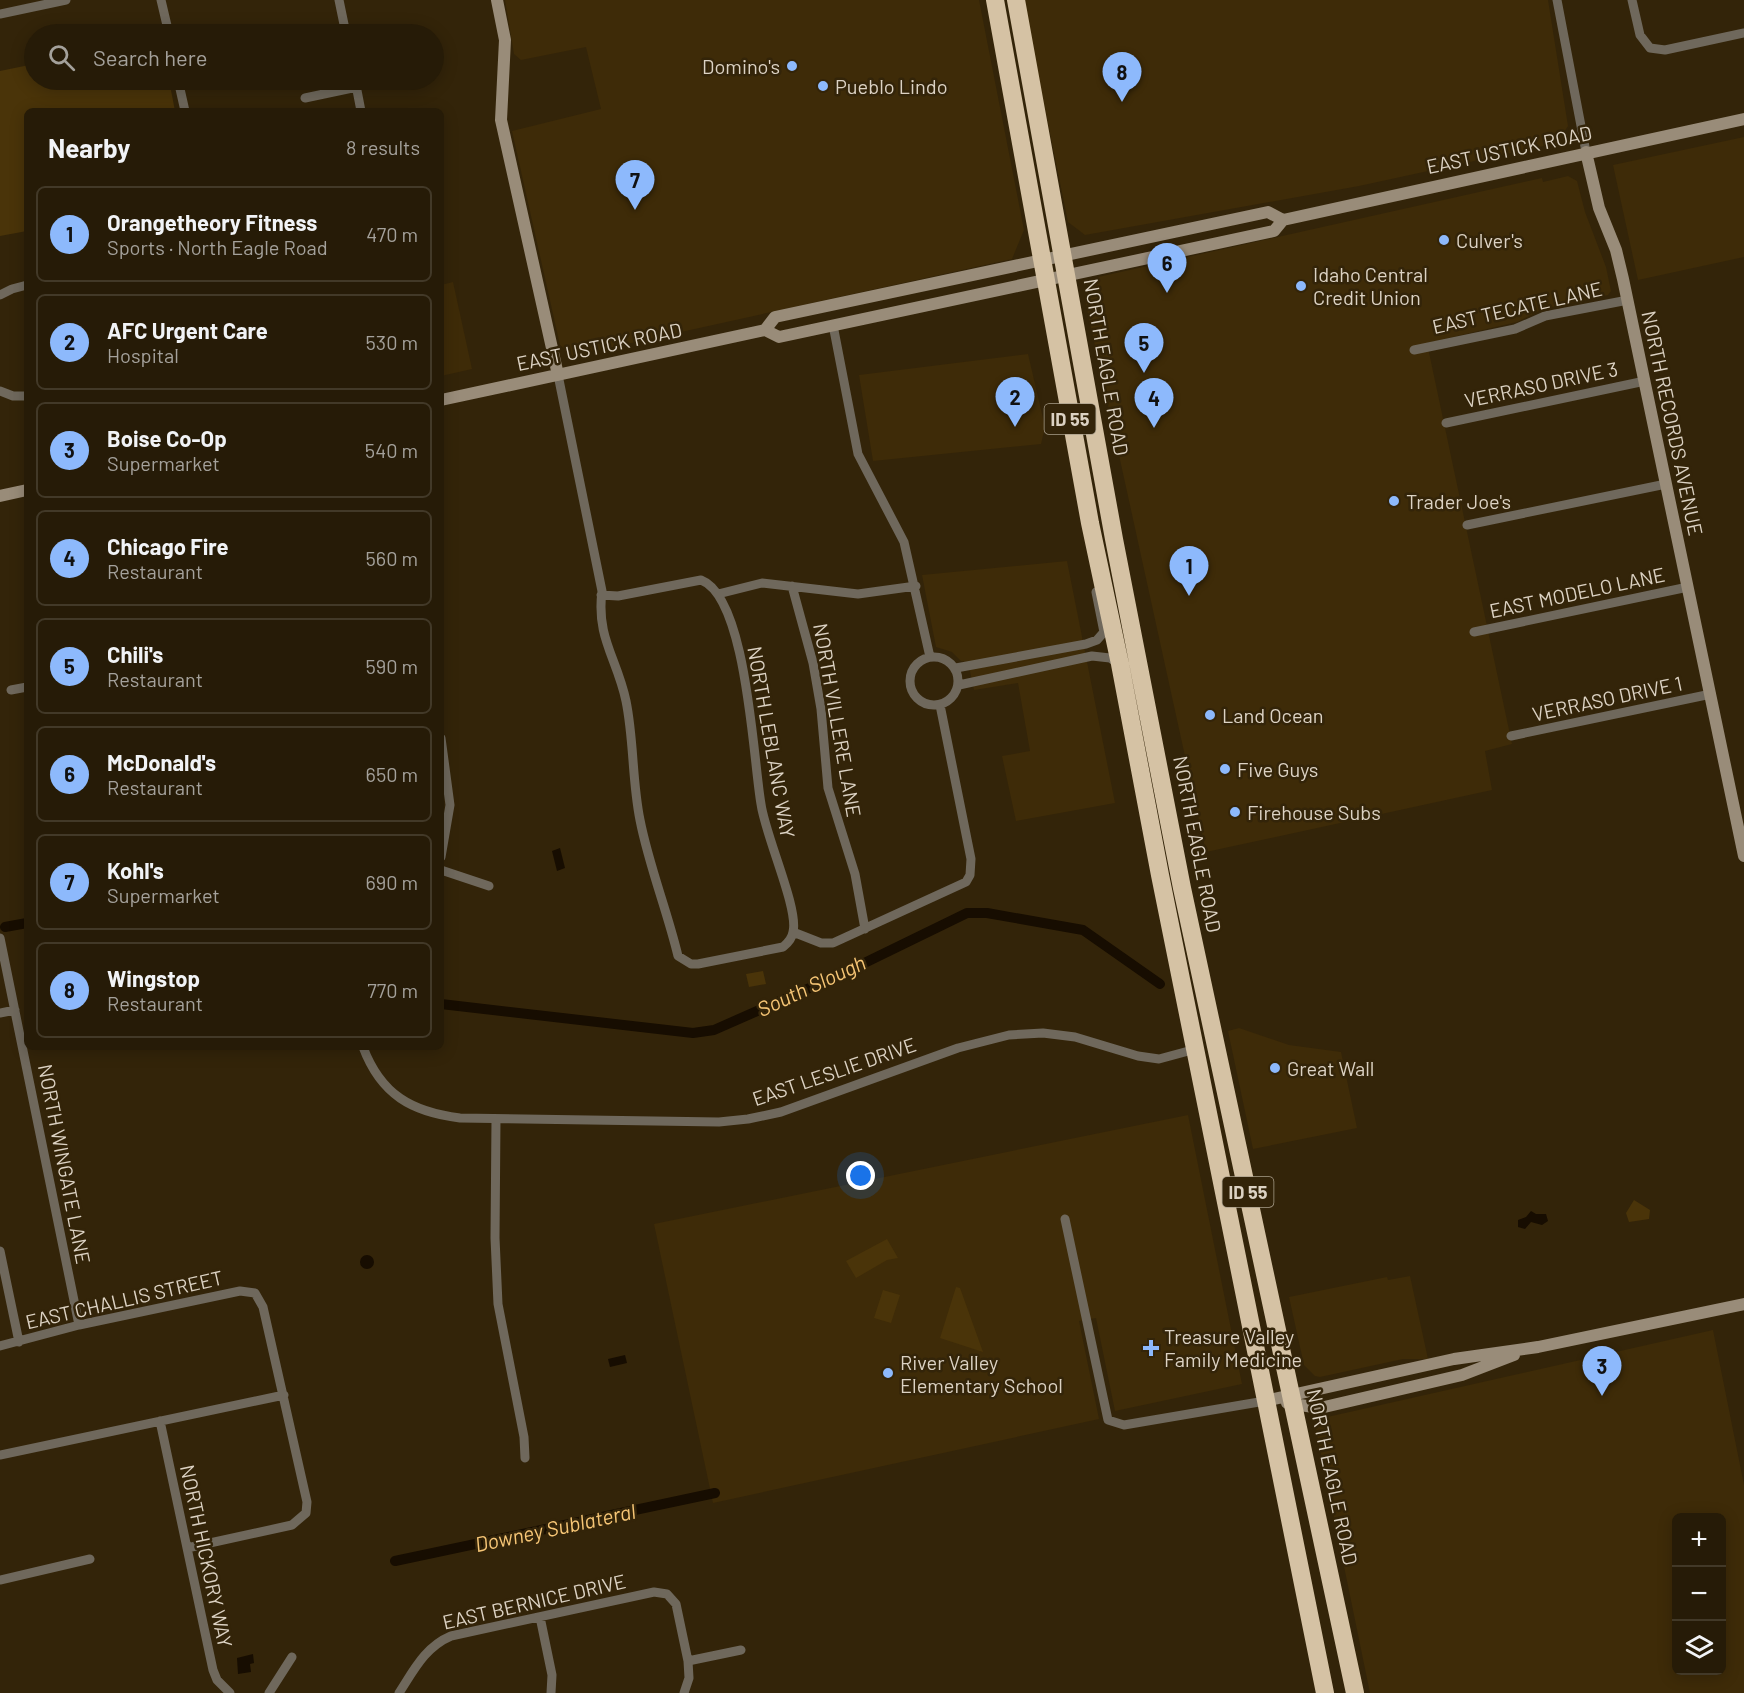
<!DOCTYPE html>
<meta charset="utf-8">
<style>
body{margin:0;font-family:Barlow,sans-serif;background:#2e2411;color:#f1f3f6}
.controls{position:absolute;right:18px;bottom:18px;display:grid;overflow:hidden;border-radius:9px;box-shadow:0 3px 15px #0003}
.controls button{width:54px;height:54px;display:grid;place-items:center;padding:0;border:0;border-bottom:2px solid #423928;background:#261b07;color:#f1f3f6;font:30px sans-serif}
.you{position:absolute;left:861px;top:1176px;width:21px;height:21px;margin:-15px;border:4px solid #fff;border-radius:50%;background:#1a73e8;box-shadow:0 0 0 9px #1a73e833}
.badge{display:grid;place-items:center;width:39px;height:39px;border-radius:50%;background:#8db9fc;color:#111;font-size:20px;font-weight:700}
.pin{position:absolute;translate:-50% -50px;filter:drop-shadow(0 2px 3px #0008)}
.pin::after{content:'';position:absolute;top:32px;width:21px;height:18px;background:inherit;clip-path:polygon(0 0,100% 0,50% 100%)}
.list{margin:0;padding:0;list-style:none}
h2{display:flex;justify-content:space-between;align-items:center;height:78px;margin:0;padding:0 24px;font-size:26px}
h2 small{font-size:20px;font-weight:400;color:#a4a19b}
.list li{display:grid;grid-template-columns:39px 1fr auto;gap:18px;align-items:center;box-sizing:border-box;height:96px;margin:0 12px 12px;padding:0 12px;border:2px solid #423928;border-radius:9px}
.list b{display:block;font-size:22px;white-space:nowrap}
.list p{margin:0;font-size:20px;white-space:nowrap;color:#a4a19b}
.list em{font-size:20px;font-style:normal;color:#a4a19b}
.icon{flex:none;width:33px;height:33px;fill:none;stroke:currentColor;stroke-width:2;stroke-linecap:round;stroke-linejoin:round}
.map{position:relative;flex:none;width:1744px;height:1693px;overflow:hidden}
.search{position:absolute;background:#261b07;box-shadow:0 3px 15px #0003;left:24px;top:24px;width:420px;height:66px;display:flex;align-items:center;gap:15px;box-sizing:border-box;padding:0 21px;border-radius:33px;color:#a4a19b;font-size:22px}
.panel{position:absolute;background:#261b07;box-shadow:0 3px 15px #0003;left:24px;top:108px;width:420px;height:942px;border-radius:9px}
.map>svg:first-child{display:block}
.built{fill:#3e2b08;fill-rule:evenodd}
.green{fill:#4a3409}
.water{fill:#170d01}
.lines{fill:none;stroke-linecap:round;stroke-linejoin:round}
.canal{stroke:#170d01;stroke-width:10}
.street{stroke:#6f685c;stroke-width:9}
.secondary{stroke:#998c79;stroke-width:12}
.highway{stroke:#d5c2a4;stroke-width:18}
.poi-dot{fill:#8db9fc;stroke:#332409;stroke-width:2}
.labels{text-anchor:middle;dominant-baseline:central;stroke-width:5;stroke-linejoin:round;paint-order:stroke}
.shield{fill:#332409;stroke:#a99e8b;stroke-width:1.5}
.shield-label{font-size:18px;font-weight:bold;fill:#dcd2c3}
.poi-label{font-size:20px;fill:#dcd2c3;stroke:#332409;text-anchor:start}
.street-label{font-size:20px;fill:#dcd2c3;stroke:#332409}
.water-label{font-size:21px;font-style:italic;fill:#f7c676;stroke:#332409}
</style>
<div class="map">
<svg width="1744" height="1693" viewBox="0 0 1744 1693">
<rect width="100%" height="100%" fill="#332409"/>
<path class="built" d="M505,0h474l45,230 -12,29 -440,97 -12,-11 -48,-214 89,-22 -15,-62 -65,13 -7,-6z
M1023,0h525l20,126 -11,17 -198,43 -274,49 -17,-13z
M1744,137v120l-106,23 -25,-115z
M1568,176l9,5 8,31 21,55 5,24 -3,4 -65,14 -26,13 -90,21 85,401 -27,7 7,39 -286,62 -121,-552 2,-13 11,-10 444,-99 1,4z
M453,282l19,87 -31,7v-91z
M1028,354l17,73 -4,17 -168,17 -14,-86z
M1067,561l48,242 -99,18 -14,-65 28,-5 -12,-68 -44,7 -6,-28 -7,-1 -9,-9 -16,-5 -14,-72z
M1239,1028l50,17 52,7 16,76 -104,21 -25,-118z
M1188,1115l54,269 -127,27 -19,-93 -17,3 20,98 -386,84 -59,-279z
M1410,1276l18,83h-25l-83,18 -5,-1 -11,-11 -15,-68 98,-20 1,3z
M1713,1330l31,155v208h-374l-56,-273zM1676,1518h46v152h-46z"/>
<path class="green" d="M34,64v16h135l6,31h-148v120l-27,5v-165z
M763,971l3,13 -17,3 -3,-13z
M1634,1200l16,10 -1,9 -20,3 -3,-9z
M887,1239l11,19 -11,2 -31,18 -10,-17z
M956,1287l4,1 23,64 -43,-14z
M883,1290l17,5 -9,28 -17,-5z"/>
<path class="water" d="M560,848l5,20 -8,3 -5,-20z
M1531,1211l5,3h10l2,7 -6,4 -11,-3 -6,7 -7,-2v-7l8,-3z
M360 1262a7 7 0 1 1 14 0a7 7 0 1 1-14 0Z
M625,1355l2,8 -17,4 -2,-8z
M253,1654l1,9 -4,1 1,8 -13,2 -1,-16z"/>
<g class="lines">
<path class="canal" d="M5,927l22,-4
M441,1004l252,29 21,-3 134,-59 119,-58h20l96,17 77,54
M395,1561l320,-68"/>
<path class="street" d="M161,0l8,34
M339,0l7,34
M1557,0l29,152
M1632,0l8,35 10,13 15,2 79,-17
M0,14l66,-14
M178,80l7,31
M355,80l6,31
M305,98l52,-11
M0,295l12,-6 15,-4
M833,325l25,129 46,88 26,115
M1414,350l101,-21 30,-13 83,-16
M558,375l44,216c-6,47 15,67 24,110 8,39 6,80 14,119 9,46 27,90 38,136l13,8h7l85,-17c5,-4 9,-8 10,-15 6,-23 -28,-97 -32,-128 -8,-45 -14,-207 -60,-224l-83,16 -17,-1
M0,391l13,5h14
M1446,423l199,-42
M1467,525l199,-41
M792,586l21,77 8,46 7,79 27,86 10,55
M718,594l44,-11 96,11 58,-8
M1474,632l214,-45
M910 681a24 24 0 1 1 48 0a24 24 0 1 1-48 0Z
M956,668l130,-24 11,-4 7,-8 -8,-40
M959,685l133,-29 18,2 9,6
M11,690l16,-3
M1511,736l200,-42
M441,738l9,67 -9,52
M441,870l48,16
M793,932l28,11h12l133,-61 4,-7 1,-16 -31,-154
M0,938l79,387
M0,1013l15,-3
M363,1047c18,48 49,65 97,71l259,4 29,-3 33,-7 177,-64 51,-13 34,-2 32,4 63,19 21,3 37,-10
M496,1119l-1,119 3,66 26,133 1,21
M1065,1219l43,201 16,5 141,-24
M0,1251l19,91
M0,1346l79,-21 161,-34 15,2 8,14 44,195 -1,11 -14,12 -105,23
M160,1421l53,249 4,10 13,13
M0,1455l284,-60
M0,1580l90,-21
M540,1617l12,58 -1,18
M688,1661l53,-11
M269,1693l23,-36
M399,1693c15,-23 26,-46 52,-57l203,-44 13,2 9,10 12,57 1,17 -5,15"/>
<path class="secondary" d="M497,0l8,40 -4,80 57,255
M1586,152l13,56 17,42 7,29 121,577
M765,330l14,7 495,-106 9,-11 461,-101
M441,400l324,-70 10,-13 493,-105 15,8
M0,496l27,-6
M1265,1401l189,-42 84,-12 206,-43
M1287,1403l33,5 142,-33 52,-20"/>
<path class="highway" d="M995,0l95,523 30,141 40,211 165,818
M1016,0l98,539 68,349 173,805"/>
</g>
<g class="poi-dot">
<circle cx="792" cy="66" r="6"/>
<circle cx="823" cy="86" r="6"/>
<circle cx="1444" cy="240" r="6"/>
<circle cx="1301" cy="286" r="6"/>
<circle cx="1394" cy="501" r="6"/>
<circle cx="1210" cy="715" r="6"/>
<circle cx="1225" cy="769" r="6"/>
<circle cx="1235" cy="812" r="6"/>
<circle cx="1275" cy="1068" r="6"/>
<path d="M1148 1339h6v6h6v6h-6v6h-6v-6h-6v-6h6z"/>
<circle cx="888" cy="1373" r="6"/>
</g>
<g class="labels">
<g class="shield">
<rect x="1044.5" y="404" width="51" height="30" rx="4.5"/>
<rect x="1222.5" y="1177" width="51" height="30" rx="4.5"/>
</g>
<g class="shield-label">
<text x="1070" y="419">ID 55</text>
<text x="1248" y="1192">ID 55</text>
</g>
<g class="poi-label">
<text x="780" y="66" text-anchor="end">Domino's</text>
<text x="835" y="86">Pueblo Lindo</text>
<text x="1456" y="240">Culver's</text>
<text x="1313" y="274">Idaho Central<tspan x="1313" dy="23">Credit Union</tspan></text>
<text x="1406" y="501">Trader Joe's</text>
<text x="1222" y="715">Land Ocean</text>
<text x="1237" y="769">Five Guys</text>
<text x="1247" y="812">Firehouse Subs</text>
<text x="1287" y="1068">Great Wall</text>
<text x="1164" y="1336">Treasure Valley<tspan x="1164" dy="23">Family Medicine</tspan></text>
<text x="900" y="1362">River Valley<tspan x="900" dy="23">Elementary School</tspan></text>
</g>
<g class="street-label">
<text transform="translate(1509 149) rotate(-12)">EAST USTICK ROAD</text>
<text transform="translate(1517 307) rotate(-13)">EAST TECATE LANE</text>
<text transform="translate(599 346) rotate(-12)">EAST USTICK ROAD</text>
<text transform="translate(1107 367) rotate(80)">NORTH EAGLE ROAD</text>
<text transform="translate(1541 384) rotate(-12)">VERRASO DRIVE 3</text>
<text transform="translate(1673 423) rotate(78)">NORTH RECORDS AVENUE</text>
<text transform="translate(1577 592) rotate(-12)">EAST MODELO LANE</text>
<text transform="translate(1607 698) rotate(-12)">VERRASO DRIVE 1</text>
<text transform="translate(838 720) rotate(80)">NORTH VILLERE LANE</text>
<text transform="translate(772 742) rotate(80)">NORTH LEBLANC WAY</text>
<text transform="translate(1198 844) rotate(79)">NORTH EAGLE ROAD</text>
<text transform="translate(834 1071) rotate(-19)">EAST LESLIE DRIVE</text>
<text transform="translate(65 1164) rotate(79)">NORTH WINGATE LANE</text>
<text transform="translate(124 1299) rotate(-13)">EAST CHALLIS STREET</text>
<text transform="translate(1333 1477) rotate(78)">NORTH EAGLE ROAD</text>
<text transform="translate(207 1556) rotate(78)">NORTH HICKORY WAY</text>
<text transform="translate(534 1601) rotate(-13)">EAST BERNICE DRIVE</text>
</g>
<g class="water-label">
<text transform="translate(811 985) rotate(-25)">South Slough</text>
<text transform="translate(555 1527) rotate(-12)">Downey Sublateral</text>
</g>
</g>
</svg>
<div class="controls">
<button>+</button>
<button>−</button>
<button><svg class="icon" aria-label="layers" viewBox="0 0 24 24"><path d="M12 4l9 5-9 5-9-5zM3 14l9 5 9-5"/></svg></button>
</div>
<div class="you"></div>
<div class="pin badge" style="left:1189px;top:596px">1</div>
<div class="pin badge" style="left:1015px;top:427px">2</div>
<div class="pin badge" style="left:1602px;top:1396px">3</div>
<div class="pin badge" style="left:1154px;top:428px">4</div>
<div class="pin badge" style="left:1144px;top:373px">5</div>
<div class="pin badge" style="left:1167px;top:293px">6</div>
<div class="pin badge" style="left:635px;top:210px">7</div>
<div class="pin badge" style="left:1122px;top:102px">8</div>
<div class="search"><svg class="icon" aria-label="search" viewBox="0 0 24 24"><circle cx="10" cy="10" r="6"/><path d="M15 15l6 6"/></svg>Search here</div>
<section class="panel">
<h2>Nearby<small>8 results</small></h2>
<ul class="list">
<li><span class="badge">1</span><div><b>Orangetheory Fitness</b><p>Sports · North Eagle Road</p></div><em>470 m</em></li>
<li><span class="badge">2</span><div><b>AFC Urgent Care</b><p>Hospital</p></div><em>530 m</em></li>
<li><span class="badge">3</span><div><b>Boise Co-Op</b><p>Supermarket</p></div><em>540 m</em></li>
<li><span class="badge">4</span><div><b>Chicago Fire</b><p>Restaurant</p></div><em>560 m</em></li>
<li><span class="badge">5</span><div><b>Chili's</b><p>Restaurant</p></div><em>590 m</em></li>
<li><span class="badge">6</span><div><b>McDonald's</b><p>Restaurant</p></div><em>650 m</em></li>
<li><span class="badge">7</span><div><b>Kohl's</b><p>Supermarket</p></div><em>690 m</em></li>
<li><span class="badge">8</span><div><b>Wingstop</b><p>Restaurant</p></div><em>770 m</em></li>
</ul>
</section>
</div>
